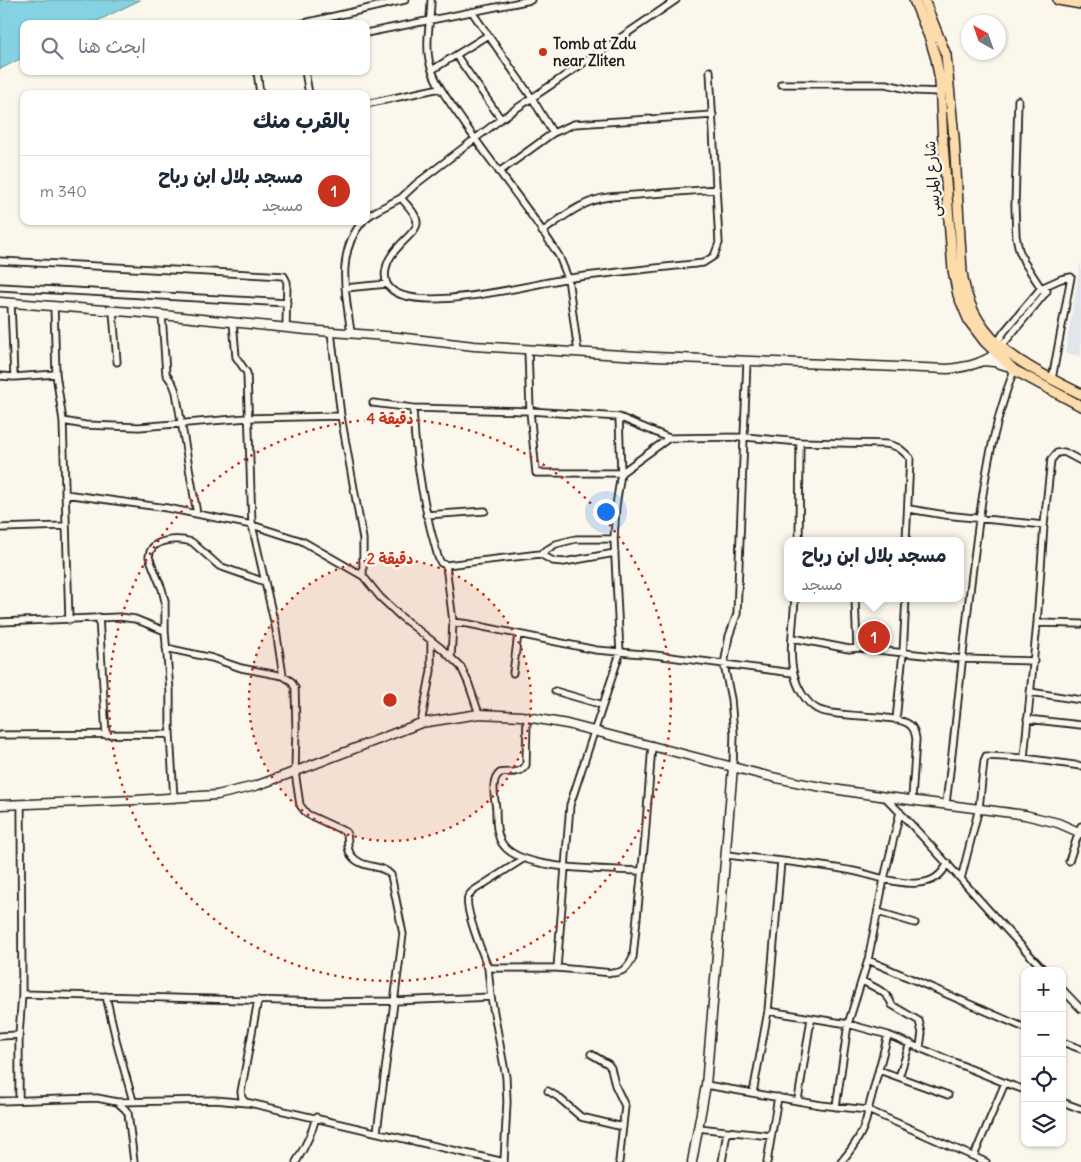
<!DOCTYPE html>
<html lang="ar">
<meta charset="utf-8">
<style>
body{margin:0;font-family:Delius,"Playpen Sans Arabic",sans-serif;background:#f2f2f3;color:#1f2937;direction:rtl}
.controls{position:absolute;right:15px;bottom:15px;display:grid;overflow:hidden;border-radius:10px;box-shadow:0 1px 4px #0004}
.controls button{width:45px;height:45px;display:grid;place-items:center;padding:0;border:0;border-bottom:1px solid #e0e1e3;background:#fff;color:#1f2937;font:25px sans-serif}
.compass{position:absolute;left:961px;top:15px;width:45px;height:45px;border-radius:50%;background:#fff;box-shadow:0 1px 4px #0004;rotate:320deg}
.you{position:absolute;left:605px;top:511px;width:18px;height:18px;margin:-12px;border:4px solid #fff;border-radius:50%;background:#1a73e8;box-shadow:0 0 0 8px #1a73e833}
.badge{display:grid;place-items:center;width:32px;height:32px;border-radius:50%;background:#c8321e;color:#fff;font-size:16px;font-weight:700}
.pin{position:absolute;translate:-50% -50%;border:2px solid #fff;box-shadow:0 1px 5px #0006}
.popup{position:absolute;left:784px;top:537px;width:180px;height:65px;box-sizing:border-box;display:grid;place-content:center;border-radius:10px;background:#fff;filter:drop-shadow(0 1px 4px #0005);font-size:16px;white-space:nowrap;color:#747a83}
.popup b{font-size:19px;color:#1f2937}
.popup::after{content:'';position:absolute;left:50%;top:100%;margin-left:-10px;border:10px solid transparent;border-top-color:#fff}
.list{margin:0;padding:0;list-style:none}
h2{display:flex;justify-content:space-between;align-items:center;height:65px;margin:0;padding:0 20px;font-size:21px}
h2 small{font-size:16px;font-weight:400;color:#747a83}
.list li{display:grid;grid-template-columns:32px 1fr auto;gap:15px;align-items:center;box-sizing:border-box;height:70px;padding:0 20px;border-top:1px solid #e0e1e3}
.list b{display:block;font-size:19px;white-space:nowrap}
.list p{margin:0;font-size:16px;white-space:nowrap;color:#747a83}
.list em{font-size:16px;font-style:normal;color:#747a83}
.icon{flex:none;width:28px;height:28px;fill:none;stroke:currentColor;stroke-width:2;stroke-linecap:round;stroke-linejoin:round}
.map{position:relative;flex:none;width:1081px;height:1162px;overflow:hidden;direction:ltr}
.search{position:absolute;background:#fff;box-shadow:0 1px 4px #0004;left:20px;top:20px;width:350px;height:55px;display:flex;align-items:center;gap:12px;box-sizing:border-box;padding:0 18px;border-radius:10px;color:#747a83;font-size:19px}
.panel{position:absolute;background:#fff;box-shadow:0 1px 4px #0004;left:20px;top:90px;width:350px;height:135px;border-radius:10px;direction:rtl}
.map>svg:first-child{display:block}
.built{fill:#e2e6ec}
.water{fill:#85d3e2;stroke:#5b8a93}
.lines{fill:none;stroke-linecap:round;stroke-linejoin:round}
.street-casing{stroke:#1c1c1c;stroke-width:9}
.secondary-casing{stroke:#1c1c1c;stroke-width:11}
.primary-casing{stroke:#1c1c1c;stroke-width:12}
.street{stroke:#fbf7ec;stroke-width:5.5}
.secondary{stroke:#fbf7ec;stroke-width:8}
.primary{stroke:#fddcac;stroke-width:9}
.ring{fill:none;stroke:#c8321e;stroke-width:2.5;stroke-dasharray:2.5 5}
.poi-dot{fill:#c8321e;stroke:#fbf7ec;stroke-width:2}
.labels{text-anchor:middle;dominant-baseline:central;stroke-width:5;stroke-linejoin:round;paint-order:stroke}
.poi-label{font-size:15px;font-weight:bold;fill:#1c1c1c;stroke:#fbf7ec;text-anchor:start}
.street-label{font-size:15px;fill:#1c1c1c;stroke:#fbf7ec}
.centre{fill:#c8321e;stroke:#fbf7ec;stroke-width:2.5}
.ring-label{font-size:15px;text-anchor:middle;font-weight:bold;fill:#c8321e;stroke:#fbf7ec;stroke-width:5;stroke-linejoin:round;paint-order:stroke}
</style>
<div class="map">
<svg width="1081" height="1162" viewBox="0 0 1081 1162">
<rect width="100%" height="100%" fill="#fbf7ec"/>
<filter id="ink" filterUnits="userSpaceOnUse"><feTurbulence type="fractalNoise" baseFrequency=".02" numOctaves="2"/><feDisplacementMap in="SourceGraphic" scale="10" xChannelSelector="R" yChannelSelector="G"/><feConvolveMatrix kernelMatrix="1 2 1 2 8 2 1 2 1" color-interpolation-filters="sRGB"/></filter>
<g filter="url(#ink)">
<path class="built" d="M1081,260v96l-16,-3z"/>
<path class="water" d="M0,0h140l-49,24h-67v33l-24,12z"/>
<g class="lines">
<defs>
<path id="street" d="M431,0c0,21 -6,40 -2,60 5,23 20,41 33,60 31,46 68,89 97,136l9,22 10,74
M472,12l60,86 21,35
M300,24l105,-24
M366,33l165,-33
M456,55l45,64
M432,70l56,-35
M257,71l3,23
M305,71l4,23
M781,84h105l30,7 24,1
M1018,100l-3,106 1,30 3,14 5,12 21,32
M366,104l74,-16
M499,172l54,-39 21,-9 139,-9
M401,198c5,6 16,16 16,25 0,11 -28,25 -31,46 -1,4 -1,10 1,15 19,35 151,-2 184,-6 44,-6 88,-10 132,-15l11,-7 5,-13 -9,-172
M366,218l10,-7 25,-13 15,-14 85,-65 175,-119
M542,232c21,-15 41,-32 67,-35l108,-8
M0,261l284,15 3,6 -1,45
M0,287l287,16
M345,288l42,-4
M11,303l3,74
M54,306l2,68 7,47 6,199
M113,311l4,51
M162,315l4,59 7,10 3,8 21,122
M233,322l3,35 11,16 5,152 24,105 7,46
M331,332l10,84 22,123v37l17,21 20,19 41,32 20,19 7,15 11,32
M351,333c-5,-38 -16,-80 12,-112
M997,343l7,-11 37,-44 20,-9 10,-2 -19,102
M1001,347l46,-56
M528,349l2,62 6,62h85l48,-35
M0,376l14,1 42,-3
M373,403l40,5 117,3 89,6
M413,408c2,53 10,98 25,149l3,6 5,2 94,-11 16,-10 20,-5h38
M63,421l22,4 54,2 108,-9 94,-2
M800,442l86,2c12,2 15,5 24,14l-4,83
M65,494l102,14 85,17 50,16 61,35
M909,509l36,6 99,10
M426,515l59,-4
M0,528l65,-2
M540,554l13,7 11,1 51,-9
M446,565l7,57
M795,598c-1,21 -7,57 -1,76 3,13 11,28 23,35 20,10 79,4 93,16 5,4 5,9 6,14l-4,60
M855,598l2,50
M99,617l7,118
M0,622l120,-5 15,2 30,12
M1037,623l44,1
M793,638l56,11 8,-1 106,11 71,2
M166,648l46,10 29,10 42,8 8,5 4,7 1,40 -1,44 5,33 7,9 39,18c4,8 -1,14 5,23 11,15 30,8 40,20l12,59 -26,198
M451,658l2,-36 16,2 127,26 59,5 138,18
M513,673l5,-39
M555,691l48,14
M1030,692l51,8
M527,717l-1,48c-6,10 -16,6 -26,8 -10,7 -5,26 -4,36 0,11 0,28 8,37 20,25 105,23 137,25
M1027,719l54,6
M896,720l7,-67 3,-55
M421,723l10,-52v-31
M0,735l170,-1
M1024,758l13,-135 7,-98 7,-65 6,-7 7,-1 17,9
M733,767l1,-33 -3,-35 -7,-34 5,-29 8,-22 10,-253
M885,797c55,56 105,117 160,174
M174,799l-4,-65v-43l-5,-60v-30l-3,-12 -13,-32c1,-19 29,-19 43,-15l27,24 46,16
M946,803c11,-84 18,-168 29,-252 8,-63 16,-121 39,-181
M727,855c42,5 85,8 126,16 20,4 45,14 65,12 15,-1 23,-7 30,-20
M1069,861l12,-35
M961,879l18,-71 5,-47 2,-5 38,2 57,8
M878,912l37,11
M868,960l157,68
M488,968c-5,-14 -24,-59 -20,-71 1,-2 3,-4 5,-6l50,-32
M557,968l13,-163 50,-152 -6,-114 2,-33 5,-33 -2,-56 50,21 76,-1 55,5 -1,99
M862,981c12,6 26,11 30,24l27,16 3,12 -2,14
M1062,989l19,20
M22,994l301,8 71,-1 97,-4
M106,996l12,52 15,53
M258,1000l-17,92 1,6 3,4 259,60
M768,1011l80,13 40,11 117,48 20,7
M0,1036l19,-1 3,-41 -1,-190
M1062,1042l19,7
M591,1054l17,10 3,4 4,17 10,21 -6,56
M879,1070l69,25
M899,1077l11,-34
M706,1085l115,20 47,5 118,52
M548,1091l10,6 23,20 42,10
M753,1093l15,-82 13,-150
M19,1100v-65
M798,1100l13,-81
M0,1101l97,-3 20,4 8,7 3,4 6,49
M117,1102l98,-2 32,3
M1062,1102l19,7
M836,1107l12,-83 20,-64 16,-81 16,-67
M698,1128l73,8
M974,1156l31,-73
M296,1162c9,-15 16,-28 20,-45
M504,1162l3,-60 -1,-25 -15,-80 -3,-29h69l56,5c11,-1 16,-6 20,-16l12,-119 7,-93
M722,1162l5,-30
M767,1162l11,-65
M841,1162c13,-15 25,-32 27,-52l20,-75"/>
<path id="secondary" d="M0,302l143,11 164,17 90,7 77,9 181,11 293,12c19,-2 39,-6 52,-20
M982,361l12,1 16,5
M733,767c95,27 195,34 292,48l33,8 23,10
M0,805l136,-5 81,-5 38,-9 31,-11 135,-52 58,-9 42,2 46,8 166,43 -27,318 -14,77"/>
<path id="primary" d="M914,0l16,39 6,20 4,22 3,63 10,126 5,25 8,19 3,7 16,21 29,28 67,36
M924,0l22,55 8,82 8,135c9,71 62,93 119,122
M1058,0l23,4"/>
</defs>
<use href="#street" class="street-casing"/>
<use href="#secondary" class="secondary-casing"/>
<use href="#primary" class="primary-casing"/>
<use href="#street" class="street"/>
<use href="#secondary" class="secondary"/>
<use href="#primary" class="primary"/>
</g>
</g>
<circle cx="390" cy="700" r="141" fill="#c8321e" fill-opacity=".12"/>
<g class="ring">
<circle cx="390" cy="700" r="141"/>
<circle cx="390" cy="700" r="281"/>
</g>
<circle class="poi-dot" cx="543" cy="52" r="5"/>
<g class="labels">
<g class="poi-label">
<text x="553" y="43">Tomb at Zdu<tspan x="553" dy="17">near Zliten</tspan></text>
</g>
<g class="street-label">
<text transform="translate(932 179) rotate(-94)">شارع المرسى</text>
</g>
</g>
<circle cx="390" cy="700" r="8" class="centre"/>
<g class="ring-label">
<text x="390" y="424">4 دقيقة</text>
<text x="390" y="564">2 دقيقة</text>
</g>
</svg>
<div class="controls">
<button>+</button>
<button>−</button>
<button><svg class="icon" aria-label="locate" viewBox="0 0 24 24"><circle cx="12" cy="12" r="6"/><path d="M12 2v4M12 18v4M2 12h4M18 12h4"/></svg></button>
<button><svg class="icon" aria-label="layers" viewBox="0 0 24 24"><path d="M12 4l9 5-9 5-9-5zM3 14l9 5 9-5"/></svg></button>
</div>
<svg class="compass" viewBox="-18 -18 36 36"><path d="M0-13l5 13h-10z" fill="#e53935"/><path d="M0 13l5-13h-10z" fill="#747a83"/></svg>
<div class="you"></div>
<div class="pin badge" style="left:874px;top:637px">1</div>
<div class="popup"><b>مسجد بلال ابن رباح</b>مسجد</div>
<div class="search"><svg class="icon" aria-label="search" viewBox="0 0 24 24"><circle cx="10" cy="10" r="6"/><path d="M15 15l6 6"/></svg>ابحث هنا</div>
<section class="panel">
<h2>بالقرب منك<small></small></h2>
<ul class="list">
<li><span class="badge">1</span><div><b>مسجد بلال ابن رباح</b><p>مسجد</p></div><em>340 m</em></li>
</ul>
</section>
</div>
